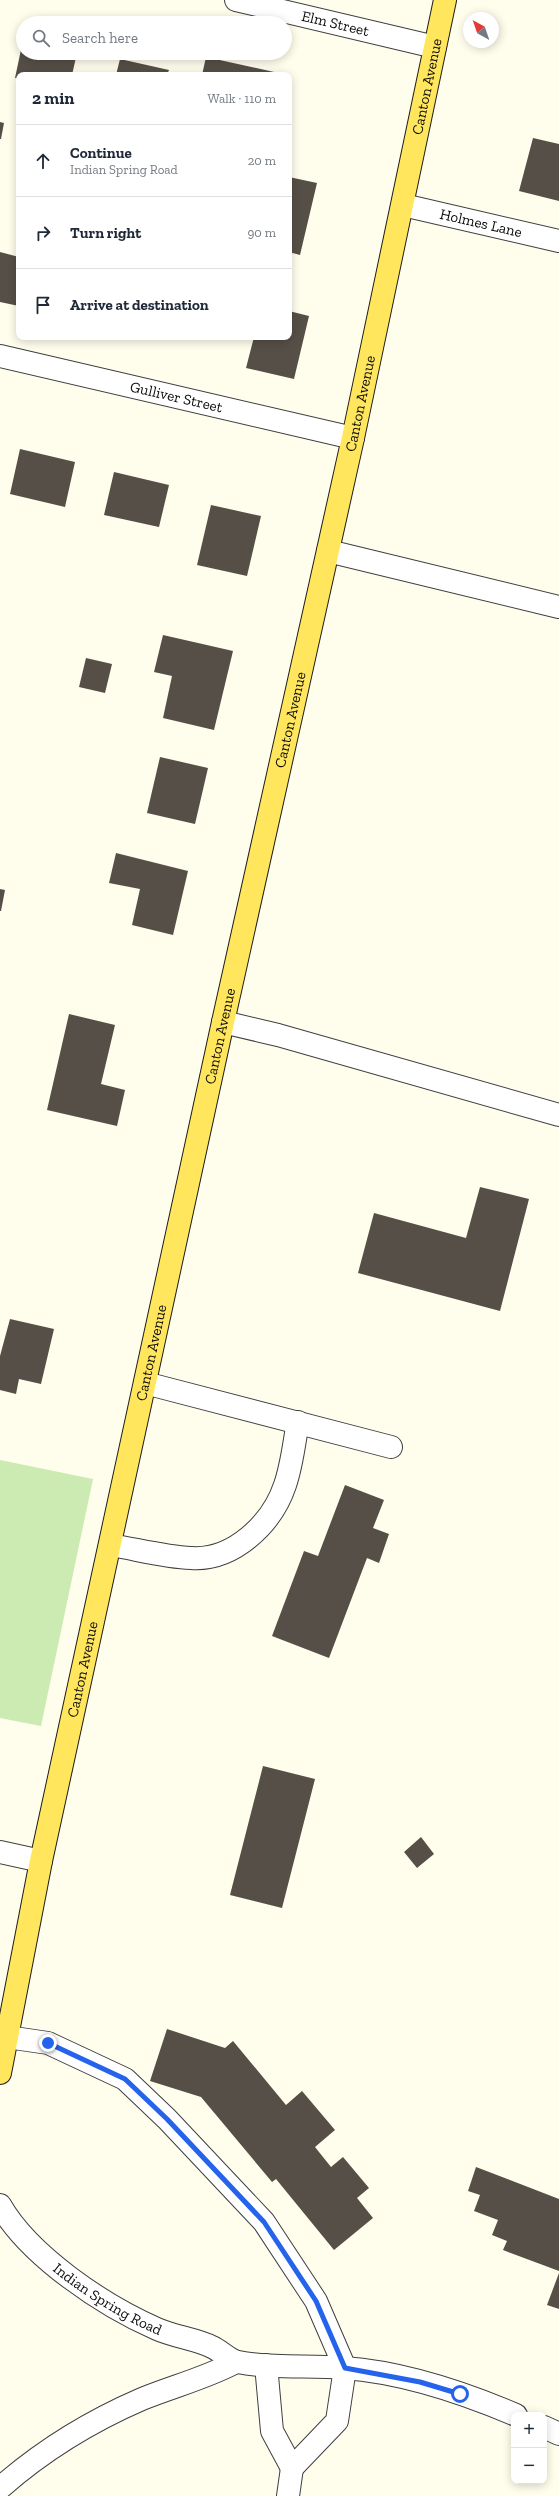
<!DOCTYPE html>
<meta charset="utf-8">
<style>
body{margin:0;font-family:"Zilla Slab",serif;background:#f2f2f3;color:#1f2937}
.controls{position:absolute;right:12px;bottom:12px;display:grid;overflow:hidden;border-radius:8px;box-shadow:0 2px 10px #0003}
.controls button{width:36px;height:36px;display:grid;place-items:center;padding:0;border:0;border-bottom:1px solid #e0e1e3;background:#fff;color:#1f2937;font:20px sans-serif}
.compass{position:absolute;left:463px;top:12px;width:36px;height:36px;border-radius:50%;background:#fff;box-shadow:0 2px 10px #0003;rotate:320deg}
.stop{position:absolute;width:12px;height:12px;margin:-9px;border:3px solid #2563eb;border-radius:50%;background:#fff}
.stop.end{background:#2563eb;border-color:#fff;box-shadow:0 1px 4px #0008}
.list{margin:0;padding:0;list-style:none}
h2{display:flex;justify-content:space-between;align-items:center;height:52px;margin:0;padding:0 16px;font-size:17px}
h2 small{font-size:13px;font-weight:400;color:#747a83}
.list li{display:grid;grid-template-columns:26px 1fr auto;gap:12px;align-items:center;box-sizing:border-box;height:72px;padding:0 16px;border-top:1px solid #e0e1e3}
.list b{display:block;font-size:15px;white-space:nowrap}
.list p{margin:0;font-size:13px;white-space:nowrap;color:#747a83}
.list em{font-size:13px;font-style:normal;color:#747a83}
.icon{flex:none;width:22px;height:22px;fill:none;stroke:currentColor;stroke-width:2;stroke-linecap:round;stroke-linejoin:round}
.map{position:relative;flex:none;width:559px;height:2496px;overflow:hidden}
.search{position:absolute;background:#fff;box-shadow:0 2px 10px #0003;left:16px;top:16px;width:276px;height:44px;display:flex;align-items:center;gap:10px;box-sizing:border-box;padding:0 14px;border-radius:22px;color:#747a83;font-size:15px}
.panel{position:absolute;background:#fff;box-shadow:0 2px 10px #0003;left:16px;top:72px;width:276px;height:268px;border-radius:8px}
.map>svg:first-child{display:block}
.green{fill:#cbebb3}
.building{fill:#564f48}
.lines{fill:none;stroke-linecap:round;stroke-linejoin:round}
.minor-casing{stroke:#3f3f3f;stroke-width:24}
.major-casing{stroke:#1d1d1d;stroke-width:24}
.minor{stroke:#fff;stroke-width:22}
.major{stroke:#ffe65c;stroke-width:22}
.route{stroke:#2563eb;stroke-width:5}
.labels{text-anchor:middle;dominant-baseline:central;stroke-width:4;stroke-linejoin:round;paint-order:stroke}
.street-label{font-size:15px;fill:#0c0c0c;stroke:#fff}
</style>
<div class="map">
<svg width="559" height="2496" viewBox="0 0 559 2496">
<rect width="100%" height="100%" fill="#fffdec"/>
<path class="green" d="M0,1460l93,19 -52,247 -41,-8z"/>
<path class="building" d="M22,45l1,8h54l-5,22h-53v4l-4,-1z
M206,57l77,17v1h-81z
M120,59l49,11 -2,5h-51z
M0,122l4,1 -3,16h-1z
M533,138l26,6v57l-40,-10z
M289,177l28,6 -17,72 -11,-3z
M0,252l19,5v49l-19,-4z
M289,311l20,5 -15,63 -48,-11 8,-31h35z
M20,449l55,13 -10,45 -55,-13z
M114,472l55,13 -10,42 -55,-12z
M211,505l50,11 -14,60 -50,-11z
M163,635l70,16 -19,79 -51,-12 9,-42 -18,-4z
M86,658l26,6 -7,29 -26,-6z
M160,757l48,11 -13,56 -48,-11z
M116,853l72,18 -15,64 -41,-10 8,-36 -31,-6z
M0,889l5,1 -4,21h-1z
M69,1014l46,11 -14,59 24,6 -8,36 -70,-16z
M480,1187l49,12 -29,112 -142,-38 16,-60 92,25z
M10,1319l44,10 -13,55 -22,-5 -3,15 -16,-4v-34z
M345,1485l39,15 -11,28 16,6 -10,29 -12,-5 -38,100 -57,-22 32,-85 14,5z
M263,1766l52,13 -33,129 -52,-13z
M421,1837l13,17 -17,14 -13,-16z
M167,2029l58,19 8,-7 53,64 16,-14 33,39 -20,17 16,20 12,-10 26,31 -12,10 16,20 -39,32 -58,-71 -4,3 -71,-85 -51,-16z
M476,2167l83,32v72l-56,-21 4,-9 -15,-6 6,-15 -24,-9 6,-16 -12,-4z
M559,2273v36l-12,-4z"/>
<g class="lines">
<defs>
<g id="minor">
<path id="s1" d="M236,0l199,47"/>
<path id="s2" d="M403,205l156,36"/>
<path id="s3" d="M0,356l353,82"/>
<path d="M328,551l231,56"/>
<path d="M223,1022l55,13 281,80"/>
<path d="M145,1383l246,64"/>
<path d="M110,1545c26,4 54,12 81,13 42,3 81,-34 94,-73 7,-20 9,-42 13,-63"/>
<path d="M0,1852l41,9"/>
<path d="M7,2037l41,6 77,36 42,40 97,103 52,79 29,67 -8,53 -45,47 -20,-37 -6,-66"/>
<path id="s4" d="M0,2205c29,51 104,101 157,124 18,8 39,10 55,18 9,4 17,13 26,15 34,7 71,3 106,6 58,4 118,24 172,47"/>
<path d="M544,2427l15,7"/>
<path d="M0,2488c42,-37 91,-67 142,-89 32,-13 64,-21 94,-37"/>
<path d="M288,2496l4,-28"/>
</g>
<g id="major">
<path id="s5" d="M0,2073l41,-212 182,-839 130,-584 92,-438"/>
</g>
</defs>
<use href="#minor" class="minor-casing"/>
<use href="#major" class="major-casing"/>
<use href="#minor" class="minor"/>
<use href="#major" class="major"/>
</g>
<g class="lines">
<path class="route" d="M48,2043l77,36 42,40 97,103 52,79 29,67 75,14 40,12"/>
</g>
<g class="labels">
<g class="street-label">
<text stroke="none"><textPath href="#s1" startOffset="102">Elm Street</textPath></text>
<text stroke="none"><textPath href="#s5" startOffset="2032">Canton Avenue</textPath></text>
<text stroke="none"><textPath href="#s2" startOffset="80">Holmes Lane</textPath></text>
<text stroke="none"><textPath href="#s3" startOffset="181">Gulliver Street</textPath></text>
<text stroke="none"><textPath href="#s5" startOffset="1708">Canton Avenue</textPath></text>
<text stroke="none"><textPath href="#s5" startOffset="1384">Canton Avenue</textPath></text>
<text stroke="none"><textPath href="#s5" startOffset="1060">Canton Avenue</textPath></text>
<text stroke="none"><textPath href="#s5" startOffset="736">Canton Avenue</textPath></text>
<text stroke="none"><textPath href="#s5" startOffset="412">Canton Avenue</textPath></text>
<text stroke="none"><textPath href="#s4" startOffset="145">Indian Spring Road</textPath></text>
</g>
</g>
</svg>
<div class="controls">
<button>+</button>
<button>−</button>
</div>
<svg class="compass" viewBox="-18 -18 36 36"><path d="M0-13l5 13h-10z" fill="#e53935"/><path d="M0 13l5-13h-10z" fill="#747a83"/></svg>
<div class="stop" style="left:460px;top:2394px"></div>
<div class="stop end" style="left:48px;top:2043px"></div>
<div class="search"><svg class="icon" aria-label="search" viewBox="0 0 24 24"><circle cx="10" cy="10" r="6"/><path d="M15 15l6 6"/></svg>Search here</div>
<section class="panel">
<h2>2 min<small>Walk · 110 m</small></h2>
<ul class="list">
<li><svg class="icon" aria-label="ahead" viewBox="0 0 24 24"><path d="M12 20V5M6 11l6-6 6 6"/></svg><div><b>Continue</b><p>Indian Spring Road</p></div><em>20 m</em></li>
<li><svg class="icon" aria-label="right" viewBox="0 0 24 24"><path d="M7 20v-9h11M14 6l5 5-5 5"/></svg><div><b>Turn right</b></div><em>90 m</em></li>
<li><svg class="icon" aria-label="arrive" viewBox="0 0 24 24"><path d="M6 21V4h12l-3 4 3 4H6"/></svg><div><b>Arrive at destination</b></div></li>
</ul>
</section>
</div>
